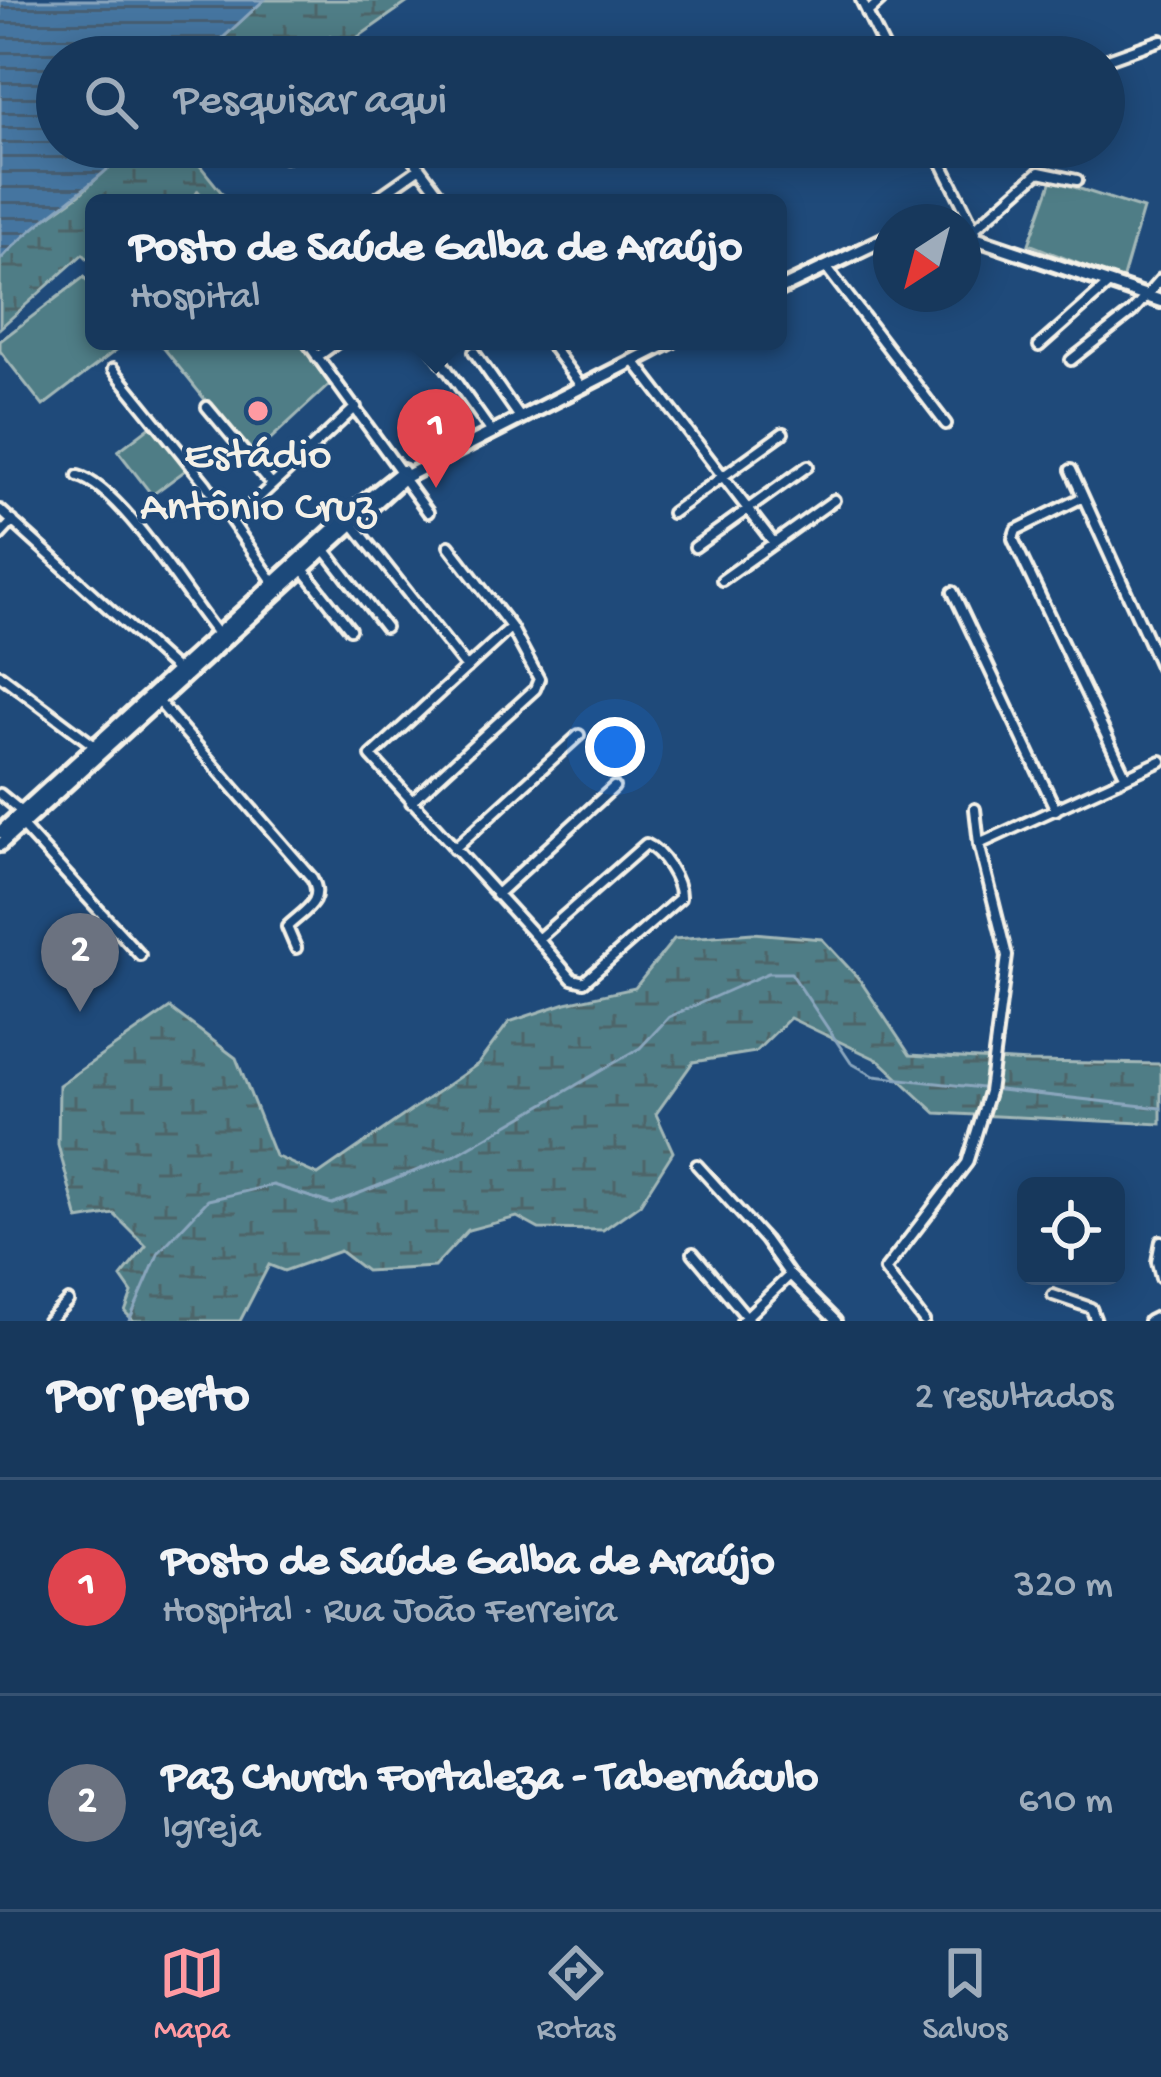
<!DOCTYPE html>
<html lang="pt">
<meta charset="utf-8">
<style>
body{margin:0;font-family:"Gochi Hand",sans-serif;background:#244365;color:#f1f3f6}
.controls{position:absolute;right:36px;bottom:36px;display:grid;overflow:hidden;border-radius:18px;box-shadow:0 6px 30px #0003}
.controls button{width:108px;height:108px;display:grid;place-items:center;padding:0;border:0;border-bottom:3px solid #365272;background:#17385c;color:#f1f3f6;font:60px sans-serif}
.compass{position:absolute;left:873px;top:204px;width:108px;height:108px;border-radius:50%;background:#17385c;box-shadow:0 6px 30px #0003;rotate:216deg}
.you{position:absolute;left:615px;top:747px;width:42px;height:42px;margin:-30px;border:9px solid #fff;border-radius:50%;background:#1a73e8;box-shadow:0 0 0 18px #1a73e833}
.badge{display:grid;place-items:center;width:78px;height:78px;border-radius:50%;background:#ff9aa2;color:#fff;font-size:39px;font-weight:700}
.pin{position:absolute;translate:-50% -99px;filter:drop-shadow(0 3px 6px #0008)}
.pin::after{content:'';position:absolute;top:63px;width:42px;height:36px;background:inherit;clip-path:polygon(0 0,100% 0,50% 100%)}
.popup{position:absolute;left:85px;top:194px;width:702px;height:156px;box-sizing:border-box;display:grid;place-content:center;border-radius:18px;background:#17385c;filter:drop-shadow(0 3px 9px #0005);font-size:39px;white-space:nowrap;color:#9eacbb}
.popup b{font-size:45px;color:#f1f3f6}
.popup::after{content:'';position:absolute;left:50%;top:100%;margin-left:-24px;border:24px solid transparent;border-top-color:#17385c}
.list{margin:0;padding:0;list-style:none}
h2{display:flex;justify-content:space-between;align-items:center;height:156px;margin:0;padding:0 48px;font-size:51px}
h2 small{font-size:39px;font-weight:400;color:#9eacbb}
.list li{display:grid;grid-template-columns:78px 1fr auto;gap:36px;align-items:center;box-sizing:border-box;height:216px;padding:0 48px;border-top:3px solid #365272}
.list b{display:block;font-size:45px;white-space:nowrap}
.list p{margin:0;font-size:39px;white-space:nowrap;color:#9eacbb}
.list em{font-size:39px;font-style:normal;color:#9eacbb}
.icon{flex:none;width:66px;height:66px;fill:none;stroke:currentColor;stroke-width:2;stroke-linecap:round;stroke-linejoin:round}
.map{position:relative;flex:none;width:1161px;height:1321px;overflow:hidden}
.search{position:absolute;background:#17385c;box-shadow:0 6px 30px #0003;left:36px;right:36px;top:36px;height:132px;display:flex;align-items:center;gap:30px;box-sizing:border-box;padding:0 42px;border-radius:66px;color:#9eacbb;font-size:45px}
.sheet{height:588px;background:#17385c}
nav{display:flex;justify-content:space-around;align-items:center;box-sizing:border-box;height:168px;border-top:3px solid #365272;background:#17385c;font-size:33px;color:#9eacbb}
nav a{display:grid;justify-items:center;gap:6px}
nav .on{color:#ff9aa2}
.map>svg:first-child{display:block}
.grass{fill:#507d86;stroke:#a2b7b7;stroke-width:3}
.wetland{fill:url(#wetland-marsh);stroke:#a2b7b7;stroke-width:3}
.water{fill:url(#water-rules);stroke:#8aa6bd;stroke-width:3}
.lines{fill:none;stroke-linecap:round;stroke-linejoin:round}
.stream{stroke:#8aa6bd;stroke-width:3}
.street-casing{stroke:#f4f1e8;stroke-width:16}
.secondary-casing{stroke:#f4f1e8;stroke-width:20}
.street{stroke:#1f4a7a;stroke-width:8}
.secondary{stroke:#1f4a7a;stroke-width:10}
.poi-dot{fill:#ff9aa2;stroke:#1f4a7a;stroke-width:4.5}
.labels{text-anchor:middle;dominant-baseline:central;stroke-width:9;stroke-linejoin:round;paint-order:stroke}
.poi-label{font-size:45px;fill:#f4f1e8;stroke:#1f4a7a}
</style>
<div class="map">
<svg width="1161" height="1321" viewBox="0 0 1161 1321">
<defs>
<pattern id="wetland-marsh" width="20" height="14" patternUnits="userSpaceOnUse" patternTransform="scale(3)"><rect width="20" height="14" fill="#507d86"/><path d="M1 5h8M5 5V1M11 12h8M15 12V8" fill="none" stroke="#4d6569"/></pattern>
<pattern id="water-rules" width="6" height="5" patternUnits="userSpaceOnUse" patternTransform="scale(3)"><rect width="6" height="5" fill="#4474a0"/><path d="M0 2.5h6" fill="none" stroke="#465e73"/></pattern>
</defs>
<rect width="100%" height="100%" fill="#1f4a7a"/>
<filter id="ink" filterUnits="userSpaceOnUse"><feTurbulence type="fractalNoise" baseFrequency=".00833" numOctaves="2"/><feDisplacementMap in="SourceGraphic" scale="24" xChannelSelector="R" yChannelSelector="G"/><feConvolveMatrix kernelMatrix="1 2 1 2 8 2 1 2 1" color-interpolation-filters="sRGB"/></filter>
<g filter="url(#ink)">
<path class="grass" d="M1052,180l91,29 -21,72 -93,-37z
M84,277l10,13v51h34l-85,65 -43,-55v-10z
M158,341h140l32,43 -79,73z
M152,425l34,45 -34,25 -34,-44z"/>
<path class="wetland" d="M264,0h147l-70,49 -11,-13 -24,21h-34l-13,-14 -21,14h-36z
M131,147h71l2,5 -7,10 29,36 -18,5 -10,-12 -8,12h-96v62l-11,-11 -83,74v-68l24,-26 56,-40z
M753,933l69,6 37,40 51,76 119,7 132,2v60l-225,-11 -56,-52 -90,-43 -35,34 -62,10 -37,52 17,38 -33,52 -37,26 -64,-1 -22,-12 -49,13 -34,37 -68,4 -26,-20 -56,20 -15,-6 -29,56h-106l-9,-9 7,-19 -11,-16 25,-31 -32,-32 -36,6 -20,-75 1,-60 111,-77 66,50 39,98 43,19 160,-111 31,-42 57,-19 69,-15 39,-49z"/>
<path class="water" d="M0,0h264l-62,57h-145v90h74c-40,42 -91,70 -131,113z"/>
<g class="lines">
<path class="stream" d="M129,1321l30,-69 49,-52 65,-15 59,19 124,-49 184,-107 29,-31 99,-44h23l60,90 23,13 287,32"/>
<defs>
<path id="street" d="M861,0l28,57
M867,13l14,-13
M331,46l8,11
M1105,60l56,-20
M404,147l42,56
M934,147l42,85
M285,157l14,-10
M370,203l50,-35
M974,229l65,-57 38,8
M826,267l120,157
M306,341l95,131
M427,341l64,90
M548,341l33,45
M441,342l2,-1
M1039,346l70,-62
M474,352l45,64
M317,357l22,-16
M1071,360l61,-48 29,-33
M634,361l140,182
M113,369l93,115 68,99
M207,407l65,78
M1071,470l90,198
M78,476c43,11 109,122 141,160
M403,478l25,34
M1083,497l-67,33 -3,9 113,238
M0,510l181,164
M672,513l111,-80
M239,516l117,-109
M353,524l114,144
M0,535l13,-14
M695,547l113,-81
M325,550l60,77
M303,569l47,60
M722,580l112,-80
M953,592l103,218
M511,627l-140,129 167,183 108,-95c16,7 35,37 34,54l-96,84 -12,-3 -34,-40
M0,675l96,72
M157,700l155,178c14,24 -9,33 -25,49l9,21
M0,794l22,18
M411,802l124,-113 4,-10 -28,-52 -62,-81
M22,826l118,129
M979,844l182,-83
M454,849l125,-114
M496,895l118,-108
M697,1165l68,75 25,35 46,46
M1161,1241l-4,21 4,16
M693,1253l57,68
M1053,1295l38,13 5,13
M48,1321l20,-20
M742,1321l48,-46
M924,1321l-39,-51 82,-107 22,-71 18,-136 -28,-112 -4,-35
M1149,1321l12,-6"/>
<path id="secondary" d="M963,234l198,67
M778,290l113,-54
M0,832l354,-322 49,-39
M0,845l403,-367 269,-137"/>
</defs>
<use href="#street" class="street-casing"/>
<use href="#secondary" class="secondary-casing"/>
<use href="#street" class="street"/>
<use href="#secondary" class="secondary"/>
</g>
</g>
<circle class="poi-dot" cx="258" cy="411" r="12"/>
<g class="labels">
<g class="poi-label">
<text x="258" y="457">Estádio<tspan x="258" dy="52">Antônio Cruz</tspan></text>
</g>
</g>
</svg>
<div class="controls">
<button><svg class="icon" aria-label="locate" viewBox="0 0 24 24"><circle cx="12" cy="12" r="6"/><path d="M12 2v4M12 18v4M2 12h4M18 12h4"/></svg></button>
</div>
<svg class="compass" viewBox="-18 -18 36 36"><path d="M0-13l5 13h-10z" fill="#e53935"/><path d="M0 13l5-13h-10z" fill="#9eacbb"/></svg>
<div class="you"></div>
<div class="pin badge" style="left:436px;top:488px;background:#e0444e">1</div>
<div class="popup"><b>Posto de Saúde Galba de Araújo</b>Hospital</div>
<div class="pin badge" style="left:80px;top:1012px;background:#6b7280">2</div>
<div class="search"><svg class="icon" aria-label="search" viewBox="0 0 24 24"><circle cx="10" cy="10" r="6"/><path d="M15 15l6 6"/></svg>Pesquisar aqui</div>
</div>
<section class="sheet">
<h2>Por perto<small>2 resultados</small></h2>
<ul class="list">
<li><span class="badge" style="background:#e0444e">1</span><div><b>Posto de Saúde Galba de Araújo</b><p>Hospital · Rua João Ferreira</p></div><em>320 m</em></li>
<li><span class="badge" style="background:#6b7280">2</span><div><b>Paz Church Fortaleza - Tabernáculo</b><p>Igreja</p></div><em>610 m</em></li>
</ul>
</section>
<nav>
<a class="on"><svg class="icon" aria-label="map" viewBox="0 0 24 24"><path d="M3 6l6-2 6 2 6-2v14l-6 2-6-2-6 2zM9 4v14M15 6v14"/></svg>Mapa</a>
<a><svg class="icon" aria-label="directions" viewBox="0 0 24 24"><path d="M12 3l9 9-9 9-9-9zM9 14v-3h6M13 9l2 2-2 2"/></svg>Rotas</a>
<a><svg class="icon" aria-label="saved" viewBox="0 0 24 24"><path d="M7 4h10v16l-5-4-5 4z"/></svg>Salvos</a>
</nav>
